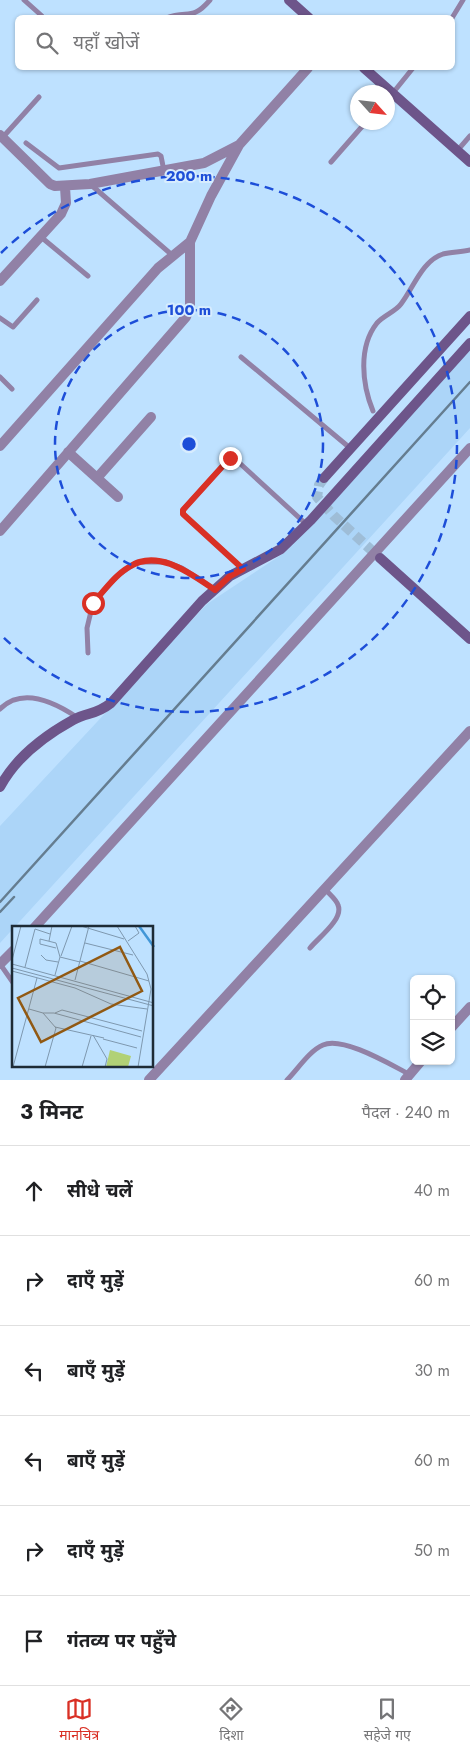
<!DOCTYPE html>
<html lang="hi">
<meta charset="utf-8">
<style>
body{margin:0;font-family:Jost,"Noto Sans Devanagari",sans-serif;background:#f6f6f6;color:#202124}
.controls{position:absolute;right:15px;bottom:15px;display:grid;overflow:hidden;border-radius:8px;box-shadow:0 1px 4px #0004}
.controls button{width:45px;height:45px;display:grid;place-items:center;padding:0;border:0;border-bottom:1px solid #e0e0e0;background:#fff;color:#202124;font:25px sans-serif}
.compass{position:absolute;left:350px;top:85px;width:45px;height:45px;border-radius:50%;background:#fff;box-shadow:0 1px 4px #0004;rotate:117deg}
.stop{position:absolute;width:15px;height:15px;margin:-11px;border:4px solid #d93025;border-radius:50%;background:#fff}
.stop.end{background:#d93025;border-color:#fff;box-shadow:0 1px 5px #0008}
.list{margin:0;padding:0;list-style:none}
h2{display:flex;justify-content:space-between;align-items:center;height:65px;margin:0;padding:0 20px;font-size:21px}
h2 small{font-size:16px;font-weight:400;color:#757577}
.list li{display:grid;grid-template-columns:32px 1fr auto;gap:15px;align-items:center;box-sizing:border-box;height:90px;padding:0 20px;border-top:1px solid #e0e0e0}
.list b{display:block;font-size:19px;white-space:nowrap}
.list em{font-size:16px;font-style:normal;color:#757577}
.icon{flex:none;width:28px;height:28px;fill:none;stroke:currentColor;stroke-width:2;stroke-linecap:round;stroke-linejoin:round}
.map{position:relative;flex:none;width:470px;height:1080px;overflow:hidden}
.search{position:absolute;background:#fff;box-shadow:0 1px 4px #0004;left:15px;right:15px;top:15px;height:55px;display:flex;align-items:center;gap:12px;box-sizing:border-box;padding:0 18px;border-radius:8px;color:#757577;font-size:19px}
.sheet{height:605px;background:#fff}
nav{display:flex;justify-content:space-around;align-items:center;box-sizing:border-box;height:70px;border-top:1px solid #e0e0e0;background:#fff;font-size:14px;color:#757577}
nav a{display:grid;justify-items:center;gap:2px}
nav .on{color:#d93025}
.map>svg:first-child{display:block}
.built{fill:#acd5f8}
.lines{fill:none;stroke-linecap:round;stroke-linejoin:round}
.secondary-tunnel{stroke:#9ebdd7;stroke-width:10;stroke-dasharray:10 5;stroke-linecap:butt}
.lane{stroke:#9181a6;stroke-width:5}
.street{stroke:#9181a6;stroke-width:10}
.secondary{stroke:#6d558a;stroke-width:10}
.rail{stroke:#657d90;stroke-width:2.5}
.route{stroke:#d93025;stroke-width:6}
.ring{fill:none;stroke:#1d4ed8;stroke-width:2.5;stroke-dasharray:9 6}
.inset-river{fill:none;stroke:#4196d7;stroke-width:2.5}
.inset-road{fill:none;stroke:#7e98af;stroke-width:1}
.view{fill:#915913;fill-opacity:0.15;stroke:#915913;stroke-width:2.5}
.inset-edge{fill:none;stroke:#1d2b36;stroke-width:2.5}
.centre{fill:#1d4ed8;stroke:#d7ecfe;stroke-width:2.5}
.ring-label{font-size:15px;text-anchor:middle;font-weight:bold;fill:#1d4ed8;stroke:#d7ecfe;stroke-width:4;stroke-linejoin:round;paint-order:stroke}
</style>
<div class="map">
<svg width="470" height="1080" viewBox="0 0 470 1080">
<rect width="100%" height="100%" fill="#bee1ff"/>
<path class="built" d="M470,347v81l-470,515v-117l207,-222 77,-51z"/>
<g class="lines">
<path class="secondary-tunnel" d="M324,478l-5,7 -2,12 17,19 46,42"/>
<path class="lane" d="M24,0l18,16
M166,18c22,-9 25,4 44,-18
M452,18l11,-18
M388,99l25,-31
M3,137l36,-40
M26,143l33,25 99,-14 3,2 3,15
M457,151l13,-15
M331,162l35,-40
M90,184l82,71
M41,237l47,39
M0,318l13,9 24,-27
M241,357l109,91
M0,377l12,12
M373,411c-11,-27 -15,-64 4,-88 7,-8 18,-11 24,-19 13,-17 21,-43 42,-50 8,-2 18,-2 27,-4
M243,569l-60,-55v-4l47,-52h4l72,66
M88,653l-1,-25 6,-25 24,-27 20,-14h29l16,6 32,21
M0,709c23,-23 56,-6 78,9
M310,948c8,-10 34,-29 28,-43 -2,-6 -9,-11 -13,-16
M0,964l14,20
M287,1080c11,-11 22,-29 36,-35 20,-9 68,20 86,29"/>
<path class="street" d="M0,135l50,49 5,2 35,-2 114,-21 35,-18 69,-77
M0,281l61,-67 5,-11 -1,-16
M0,446l158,-178 32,-26 21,-46 28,-51
M68,452l50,45
M97,478l54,-61
M0,531l186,-214 4,-10v-65
M34,928l436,-480
M0,964l14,-14
M451,1028l19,-21
M149,1080l321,-349
M405,1080l16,-19"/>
<path class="secondary" d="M289,0l20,18
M364,68l106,94
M324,478l146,-162
M380,558l90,81
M0,787c16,-30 44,-51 73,-67 15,-8 23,-5 38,-17l91,-102 28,-25 51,-27 30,-29 159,-177"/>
<path class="rail" d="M0,902l470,-520
M0,912l14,-15"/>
</g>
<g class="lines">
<path class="route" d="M93,603c11,-12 22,-28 36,-36 29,-19 62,7 86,23l15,-14 13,-7 -60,-55v-4l47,-52"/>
</g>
<g class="ring">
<circle cx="189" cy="444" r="134"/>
<path d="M1 253A268 268 0 1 1 1 635"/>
</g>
<g transform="translate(12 926)">
<rect width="141" height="141" fill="#bee1ff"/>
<path d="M98,124l21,6 -3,11h-22z" fill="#b1d176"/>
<path class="inset-river" d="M127,0l15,21"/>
<path class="inset-road" d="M69,0l43,13M105,0l30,48 4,15 -13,78M37,15l3,-15M116,15l11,-8 -4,-7M73,17l48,12M44,22l-16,-4v-5l16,4 4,14M29,29l5,5 12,2M49,30l11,-30M0,34l9,-34M68,35l69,20M0,38l142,39M13,41l10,-38 15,5M0,42l142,38M0,45l63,17 36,16 36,5M43,49l5,-18 20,5M63,54l14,-54M17,83l14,4 13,15 -11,39M31,87h11l87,24M43,87l7,-3 80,21M43,101l49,11M81,109l14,24 -2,8M91,113l34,9M1,141l24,-89M70,141l9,-31"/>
<path class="view" d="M108,21l22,44 -101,51 -23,-44z"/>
<rect width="141" height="141" class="inset-edge"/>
</g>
<circle cx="189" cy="444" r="8" class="centre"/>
<g class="ring-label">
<text x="189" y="181">200 m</text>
<text x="189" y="315">100 m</text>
</g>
</svg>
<div class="controls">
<button><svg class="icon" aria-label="locate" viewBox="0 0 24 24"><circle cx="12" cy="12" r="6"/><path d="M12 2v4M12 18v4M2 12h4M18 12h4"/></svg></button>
<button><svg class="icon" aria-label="layers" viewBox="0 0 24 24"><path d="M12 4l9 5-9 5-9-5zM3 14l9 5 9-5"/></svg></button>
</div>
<svg class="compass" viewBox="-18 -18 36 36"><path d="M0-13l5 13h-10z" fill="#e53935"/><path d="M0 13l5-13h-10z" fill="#757577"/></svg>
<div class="stop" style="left:93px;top:603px"></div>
<div class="stop end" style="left:230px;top:458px"></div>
<div class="search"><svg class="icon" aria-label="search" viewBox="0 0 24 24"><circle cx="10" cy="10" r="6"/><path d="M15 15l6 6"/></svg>यहाँ खोजें</div>
</div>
<section class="sheet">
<h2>3 मिनट<small>पैदल · 240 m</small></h2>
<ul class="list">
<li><svg class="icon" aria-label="ahead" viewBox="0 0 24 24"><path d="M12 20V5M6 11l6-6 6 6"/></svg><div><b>सीधे चलें</b></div><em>40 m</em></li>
<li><svg class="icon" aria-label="right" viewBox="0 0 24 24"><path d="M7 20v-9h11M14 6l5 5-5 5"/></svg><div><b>दाएँ मुड़ें</b></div><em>60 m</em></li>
<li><svg class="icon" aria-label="left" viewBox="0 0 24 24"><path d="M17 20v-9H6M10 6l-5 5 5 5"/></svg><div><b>बाएँ मुड़ें</b></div><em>30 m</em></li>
<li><svg class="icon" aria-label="left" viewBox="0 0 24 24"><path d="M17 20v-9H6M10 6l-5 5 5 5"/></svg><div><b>बाएँ मुड़ें</b></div><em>60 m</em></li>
<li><svg class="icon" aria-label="right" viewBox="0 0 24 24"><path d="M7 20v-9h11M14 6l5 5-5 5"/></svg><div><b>दाएँ मुड़ें</b></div><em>50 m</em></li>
<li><svg class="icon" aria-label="arrive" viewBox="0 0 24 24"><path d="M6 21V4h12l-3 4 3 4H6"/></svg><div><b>गंतव्य पर पहुँचे</b></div></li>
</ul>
</section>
<nav>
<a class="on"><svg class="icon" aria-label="map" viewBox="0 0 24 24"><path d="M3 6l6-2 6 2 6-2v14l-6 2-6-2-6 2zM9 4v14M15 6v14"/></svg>मानचित्र</a>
<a><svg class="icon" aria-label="directions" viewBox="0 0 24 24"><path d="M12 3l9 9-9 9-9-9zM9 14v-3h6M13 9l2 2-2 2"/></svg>दिशा</a>
<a><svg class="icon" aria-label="saved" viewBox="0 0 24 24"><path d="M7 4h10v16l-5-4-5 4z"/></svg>सहेजे गए</a>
</nav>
